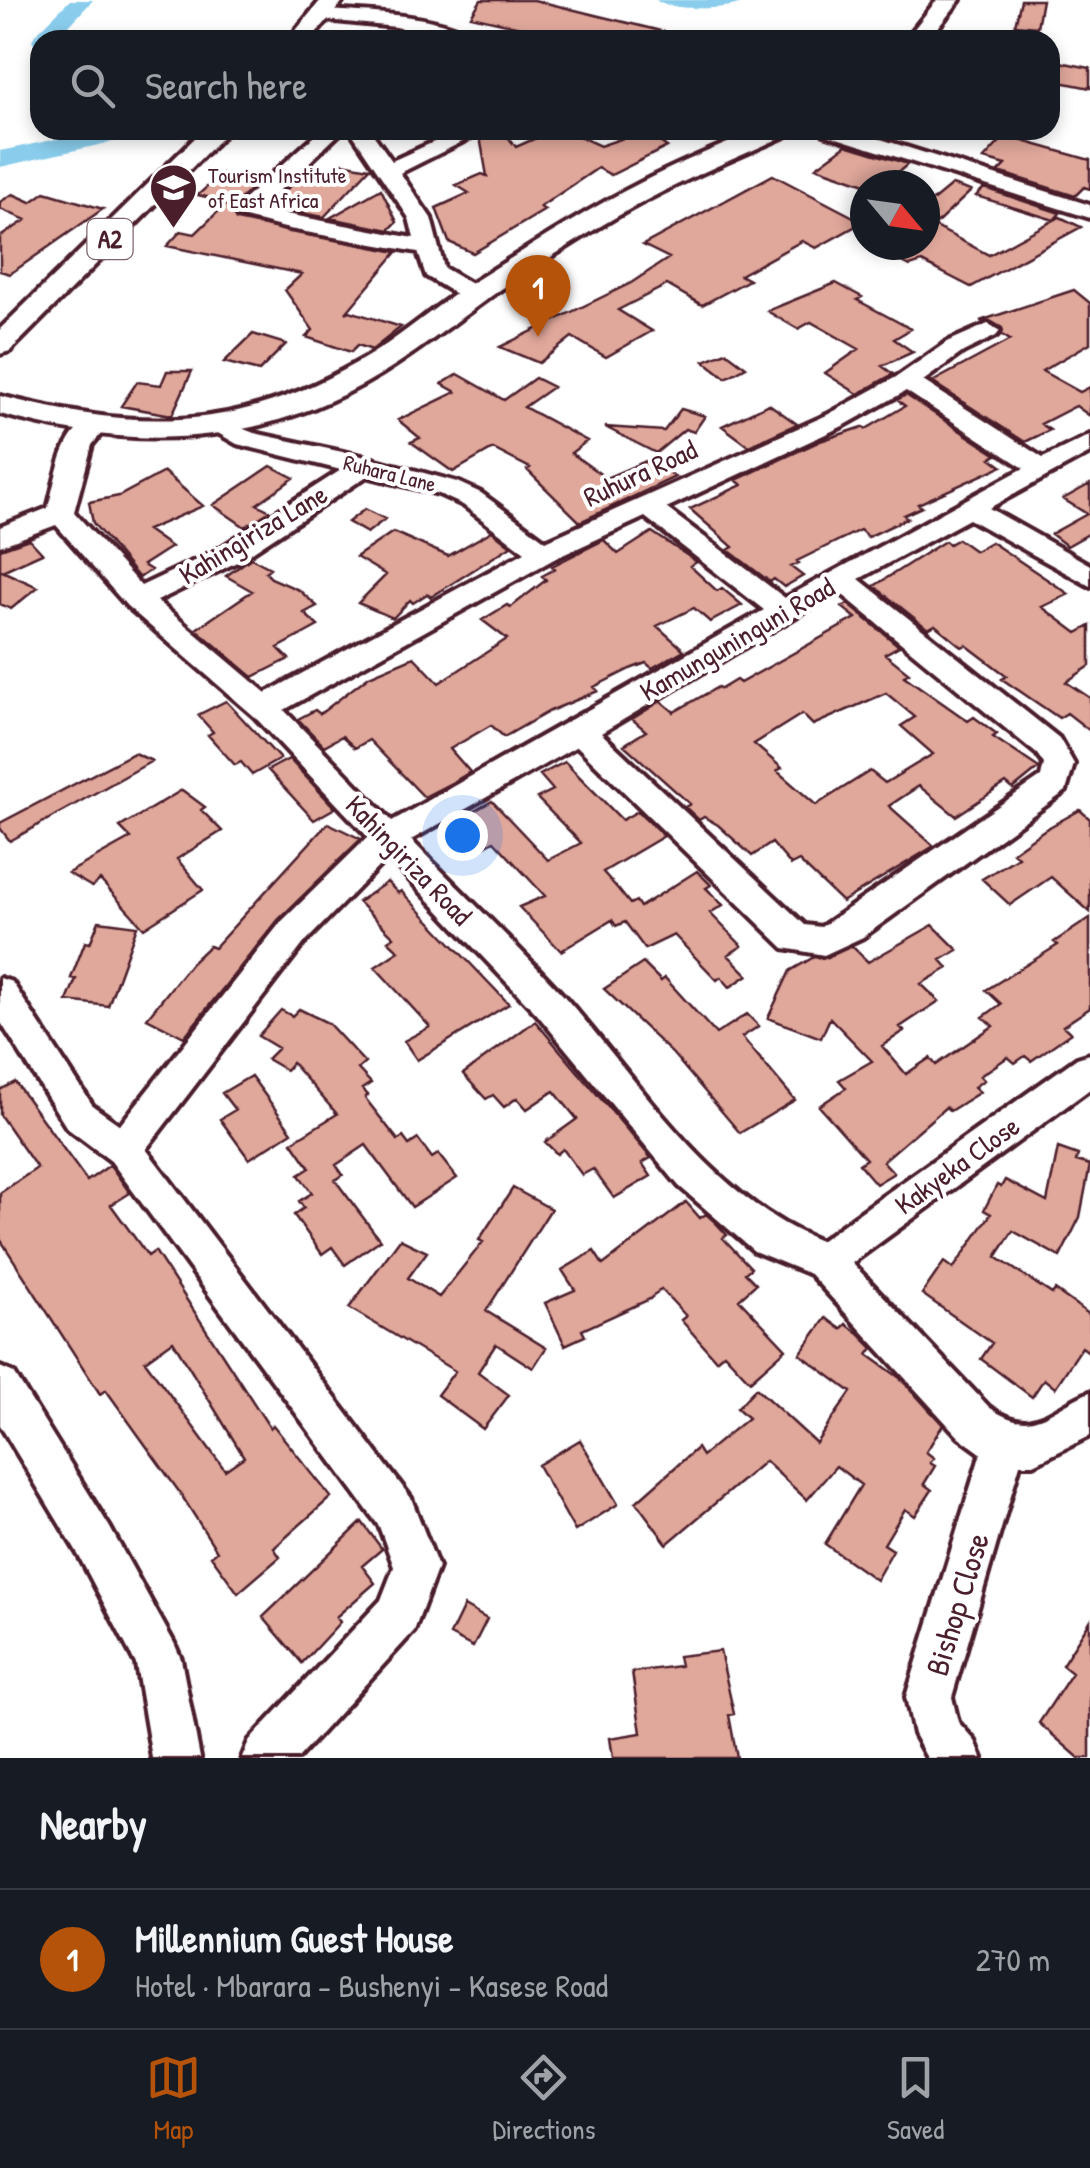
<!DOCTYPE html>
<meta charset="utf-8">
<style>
body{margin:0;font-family:"Patrick Hand",sans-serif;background:#242831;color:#f1f3f6}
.compass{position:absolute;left:850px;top:170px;width:90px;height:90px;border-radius:50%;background:#171b24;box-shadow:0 5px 15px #0003;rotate:119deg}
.you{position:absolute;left:462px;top:835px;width:35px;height:35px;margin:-25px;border:8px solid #fff;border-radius:50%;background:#1a73e8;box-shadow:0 0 0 15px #1a73e833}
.badge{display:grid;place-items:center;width:65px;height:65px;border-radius:50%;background:#b45309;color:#fff;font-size:32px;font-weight:700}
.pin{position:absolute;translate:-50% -82px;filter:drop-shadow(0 2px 5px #0008)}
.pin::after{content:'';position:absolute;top:52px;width:35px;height:30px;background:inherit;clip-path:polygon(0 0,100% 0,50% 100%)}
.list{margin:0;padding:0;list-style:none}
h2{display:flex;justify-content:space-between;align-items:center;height:130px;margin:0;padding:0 40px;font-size:42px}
h2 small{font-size:32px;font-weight:400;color:#9ea1a6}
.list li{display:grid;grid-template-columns:65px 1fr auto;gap:30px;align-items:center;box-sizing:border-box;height:140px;padding:0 40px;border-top:2px solid #363941}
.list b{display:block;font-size:38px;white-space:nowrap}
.list p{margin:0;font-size:32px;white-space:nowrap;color:#9ea1a6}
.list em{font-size:32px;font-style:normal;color:#9ea1a6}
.icon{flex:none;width:55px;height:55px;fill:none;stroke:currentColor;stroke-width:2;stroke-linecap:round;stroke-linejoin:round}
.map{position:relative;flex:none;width:1090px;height:1758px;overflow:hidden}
.search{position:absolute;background:#171b24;box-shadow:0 5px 15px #0003;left:30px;right:30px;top:30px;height:110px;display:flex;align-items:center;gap:25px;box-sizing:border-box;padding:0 35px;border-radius:30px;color:#9ea1a6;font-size:38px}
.sheet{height:270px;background:#171b24}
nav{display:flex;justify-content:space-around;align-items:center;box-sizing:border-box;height:140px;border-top:2px solid #363941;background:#171b24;font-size:28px;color:#9ea1a6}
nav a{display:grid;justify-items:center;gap:5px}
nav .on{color:#b45309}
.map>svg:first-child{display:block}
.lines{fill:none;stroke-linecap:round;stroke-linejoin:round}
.river{fill:#89cceb;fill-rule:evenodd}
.building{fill:#e0a79b;stroke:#4a1f2b;stroke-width:2.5;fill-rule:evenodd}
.minor-casing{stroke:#4a1f2b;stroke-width:8}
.major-casing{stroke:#4a1f2b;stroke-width:8}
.minor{fill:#fff;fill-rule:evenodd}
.major{fill:#fff;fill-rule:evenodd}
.labels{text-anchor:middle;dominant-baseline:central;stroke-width:8;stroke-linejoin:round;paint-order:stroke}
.far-poi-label{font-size:22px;fill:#4a1f2b;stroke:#fff;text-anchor:start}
.far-street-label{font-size:22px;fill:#4a1f2b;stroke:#fff}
.shield{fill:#fff;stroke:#80626b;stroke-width:2.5}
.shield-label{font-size:25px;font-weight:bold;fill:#4a1f2b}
.street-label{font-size:28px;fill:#4a1f2b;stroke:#fff}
.near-street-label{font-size:32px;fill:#4a1f2b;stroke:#fff}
</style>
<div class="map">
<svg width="1090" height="1758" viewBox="0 0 1090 1758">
<rect width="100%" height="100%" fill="#fff"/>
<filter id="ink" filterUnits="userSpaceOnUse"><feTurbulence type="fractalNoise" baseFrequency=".01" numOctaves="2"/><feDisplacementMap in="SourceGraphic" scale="20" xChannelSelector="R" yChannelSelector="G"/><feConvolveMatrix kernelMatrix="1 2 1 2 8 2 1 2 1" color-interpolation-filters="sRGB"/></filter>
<g filter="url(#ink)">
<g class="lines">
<path class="river" d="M70,0h23l-37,40h-16v6l-5,-1 -3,-5 3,-5z
M656,0h91c-12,11 -79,11 -91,0z
M100,130h46l-3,5 -143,32v-16z"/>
</g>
<path class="building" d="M481,0h53l135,33v7h-153l13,-11 -58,-13z
M1021,0h21l-5,27 -22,-2z
M1050,60l40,8v20l-40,-8z
M554,130h11l35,16 44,-15 23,16 -56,28 -13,-7 -58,39 5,3 -72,43 -24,-11 -13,-34 33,-15 -13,-8 26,-11 5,2 -7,-39 9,-5h15l12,15z
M1005,136l85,24v29l-6,-2 -9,9 -76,-24 7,-7 -22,-6z
M846,145l62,19 -25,21h-15l-52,-18z
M342,163l28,5 -46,49 -56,-10 43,-41 23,5z
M222,173l26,5 -7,7 11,3 -21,21 5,11 161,32 -51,61 4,-2 51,16 -29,23 -14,-5 -7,7 -45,-15 7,-7 -28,-40 17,-16 -135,-28 14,-15 14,3 33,-32 -30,-7z
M773,175l90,47 -47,26 -14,-7 -62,34 9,5 -47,25 -35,-20 -49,25 34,21 -46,26 -34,-20 -33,26 -39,-16 131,-64 38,-25 -26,-13z
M952,185l19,6 -37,35 55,29 71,-38 21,10 -110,60 -49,-25 -12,4 -41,-21h56v-38z
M984,188l76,25 -6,7 -78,-24z
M381,189l16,33 -8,8 -59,-12z
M45,192l58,17 -93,65 -10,-3v-34l26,-17 -26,-11v-7l13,-8 18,8z
M836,283l26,14 -5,3 54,29 -17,10 19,13 -31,14 11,8 -35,20 -33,-21 34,-24 -48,-27 -13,7 -31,-18z
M1074,290l16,13v40l-48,28 38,21 10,-5v29l-14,-10 -35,18 9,6 -25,12 -93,-60 78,-42 -8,-5v-7l-12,-7h-10z
M253,334l33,10 -27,27 -35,-9z
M726,352l20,15 -20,11 -22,-17z
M167,371h25l-20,44 -51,-9 16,-24 24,3z
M458,374l46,26 31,-22 18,9 -29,20 63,34 -16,12 35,25 47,-20 22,19 -95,45 -53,-52 3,-2 -37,-19 -40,23 -42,-30 9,-4 -22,-18 58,-28 -14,-8z
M906,395l91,60 -6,3 11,8 -84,38 4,3 -18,8 4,3 -40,19 -8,-7 -63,31 2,2 -8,4 12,9 -19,11 -10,-8 -4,3 -42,-32 5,-3 -43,-38 52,-24 -6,-5 84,-39 43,-14 3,2 39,-23 -8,-6z
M769,404l28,20 -48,22 -27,-20z
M681,409l24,7 -11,16 -9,-3 -29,24 -51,-26 59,4z
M271,466l23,12 -37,26 13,7 -25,16 -32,-22z
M164,472l39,34 -56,24 24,17 -28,18 8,5 -12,8 -46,-55 -4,-21 30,-6z
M1090,484v49l-23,13 -16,-12 36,-20 -24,-15z
M365,509l20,10 -18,14 -19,-11z
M492,531l19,15 -80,51 -4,-3 -14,9 -3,-3 -17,18 -35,-15 28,-28 -30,-18 37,-25 55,24z
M652,532l45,30 -7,4 27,25 5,-3 20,17 -32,17 -16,-14 -37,18 27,24 -32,18 -6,-5 -16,6 -36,18 4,4 -48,20 -46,26 -13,-12 -41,24 20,23 -15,9 -31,16 -55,-57 -14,8 -13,-12 -18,10 -26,-27 17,-9 5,4 49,-38 45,-19 25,26 68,-44 -25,-19 25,-15 4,2 35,-27 -4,-4 13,-7 -3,-3 52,-26 14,14z
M29,539l13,14 -40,18 36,16 -27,22 -11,-5v-55z
M958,539l17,12 16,-9 78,52 -27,13 35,26 13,-7v40l-24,16 24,16v33l-23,-18 -8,5 -57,-39 5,-3 -41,-31 -4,2 -27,-22 -7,4 -54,-43 71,-45 4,3z
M251,558l19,10 -5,4 6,6 28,12 18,16 -13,7 14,13 -40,22 11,11 -36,18 -57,-48 56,-38 -26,-15z
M848,604l51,42 -14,8 24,19 -5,3 64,45 6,-4 23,17 -4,3 46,31 -26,21 -7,-6 -50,33 -37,-30 -30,20 45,40 -92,56 -43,-41 -8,4 -19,-22 -20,13 -34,-31 -14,-8 -5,3 -14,-13 5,-3 -66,-59 22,-14 -14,-12 29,-18 13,11 44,-25 3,2 15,-9 4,3 116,-65 -14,-11zM886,693l29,24 -14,9 32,28 -48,29 -15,-12 -54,34 -39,-34 5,-3 -28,-24 48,-30 11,11z
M226,701l54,58 -28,16 -11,-13 -6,3 -27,-30 5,-3 -15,-17z
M134,753l18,8 -142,80 -10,-13v-5z
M289,759l46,49 -21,12 -46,-50z
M565,762l57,58 16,-9 26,25 -61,36 15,17 12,15 6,-3 4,6 57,-36 14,14 -5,3 17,17 -13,8 32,33 -14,9 20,20 -18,12 -9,-10 -4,3 -43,-45 -29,14 -20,-27 -9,4 -4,-6 -51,31 -42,-44 26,-11 -51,-55 -9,5 -25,-27 32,-18 56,59 33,-17 -44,-45 16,-8 -13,-15z
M182,790l23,17 -4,3 21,21 -45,28 26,31 -59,38 -44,-48 -8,7 -24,-14 63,-35 -11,-11z
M1080,810l10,9v93l-39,-35 -41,28 -28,-26 36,-22 -5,-5 31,-22z
M328,823l33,16 -83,81 -94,117 -37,-19 44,-55 18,-17 5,2z
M387,882l11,11 3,-2 108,113 -92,56 -13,-19 26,-14 -55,-60 24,-16 -11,-10 6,-4 -36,-35z
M1090,918v90l-27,18 8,7 -40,28 -6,-5 -10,7 -7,-6 -28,19 4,4 -10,7 6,5 -30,19 -4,-4 -63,54 11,12 -18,11 -17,-20 7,-5 -47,-53 27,-18 -7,-8 33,-19 -42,-43 -9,20 -53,-20 22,-47 24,-14 12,1 26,-12 16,16 65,-37 25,25 -17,10 7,8 -27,16 18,17 -39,26 4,4 -22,15 24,28 24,-16 6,7 57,-39 -10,-9 18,-13 -15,-14 72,-45 -4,-3z
M99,921l38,5 -29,80 -41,-5 9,-22 -5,-1 14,-36 5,1z
M643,963l18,18 4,-3 51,56 31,-20 12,12 -17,11 53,63 -55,33 -68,-80 -68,-64z
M299,1009l29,14 37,40 -7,6 13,14 -9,6 6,6 -3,3 33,42 5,-3 6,8 9,-6 14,19 6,-4 19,24 -45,29 -46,-62 -30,20 7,10 -8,5 45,60 -35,25 -13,-18 -10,7 -28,-39 10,-7 -5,-7 13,-8 -13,-18 11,-7 -18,-26 45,-28 -45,-51 -6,7 -19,-11 11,-11 -20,-12 23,-26 11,6z
M535,1021l116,137 -9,5 9,13 -37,22 -21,-29 -11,6 -19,-26 -6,5 -12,-12 32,-23 -23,-28 -27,18 -10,-11 -13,9 -11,-12 -7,4 -23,-25z
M251,1076l41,56 -43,27 -29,-40 15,-9 -13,-17z
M15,1082l72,99 23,-16 20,28 -19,12 37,51 7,-5 115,177 3,-3 58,72 -57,51 6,9 -42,36 -27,-37 6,-5 -37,-58 -74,-103 -6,4 -100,-155v-46l37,-25 -37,-53v-25zM173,1341l71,116 -19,13 -80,-109z
M1058,1148l20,7 -2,6 14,4 -10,52 -20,40 -47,-26 -17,26 56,37 3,-4 35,25v38l-8,-6 -27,41 -11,-9 -12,18 -51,-38 11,-16 -70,-49 22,-32 9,7 38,-55 -7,-4 13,-25 4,2 4,-7 42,22z
M513,1188l38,21 -65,102 60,37 -13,20 -37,-24 -18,28 31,23 -26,34 -46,-34 18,-24 -106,-63 51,-69 27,13 -19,26 31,19 44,-55 -4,-2z
M686,1202l14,16 6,-4 9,8 12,13 -4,3 28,30 -6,5 11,11 -17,15 47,50 -36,32 -26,-28 -8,7 -35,-40 5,-4 -25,-27 -11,10 -68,31 3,6 -20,9 -20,-42 30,-13 -13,-20 32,-19 9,14z
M826,1318l15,11 5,-5 13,10 14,14 -5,7 32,23 43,47 -17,27 8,6 -4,5 5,3 -11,18 8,6 -17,26 -10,-7 -21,35 9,6 -17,30 -51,-36 36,-59 -25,-19 -29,34 -42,-39 -98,83 -31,-42 61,-54 5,8 46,-38 -11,-10 19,-20 60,55 35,-51 -51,-38z
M580,1440l38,64 -43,27 -37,-66z
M362,1522l20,27 -20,17 13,17 -39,34 4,5 -38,41 -39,-46z
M464,1606l23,13 -14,28 -23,-12z
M1090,1621v137h-11l-40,-35 33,-50 -10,-8z
M720,1651l14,63 -5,1 8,43h-124l-3,-20 31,-5 -9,-61 48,-6 -2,-10z"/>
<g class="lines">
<defs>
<path id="minor" d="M321,10c40,2 127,4 157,30h-27l-55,-13 -81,-8 -3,-4z
M321,130h22l-83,79 154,29 -5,-20 -59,-88h20l22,31 68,-31h26l-86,43 31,45 13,50 36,21 3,5 -3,5h-16l-38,-23 -8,-24 -129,-23 -52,-13 -3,-5 3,-5z
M821,130h31l238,75v13l-266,-84z
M988,324l12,7 -4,5 -33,16 -40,29 120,77 47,-23v18l-101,55 101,57v21l-121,-67 -110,60 200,159 15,26 -8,27 -203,146 -39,18 -40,-7 -207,-202 -166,94c50,51 102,101 151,154 78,87 146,202 258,247l257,-183 13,-4v35l-238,174 137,144c44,31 58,3 101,-15v44l-56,28h-14l-68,233 6,25 17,19 7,17h-55l-13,-24 -8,-37 75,-244 -22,-16 -149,-163 -56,-23 -75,-65 -142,-172 -149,-157 -83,85 -159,207 265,349 27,69 -24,64 -116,127h-56l7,-17 132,-141 13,-33 -15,-41 -268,-365 -44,-33 -67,-107v-43l12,4 81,124 27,19 161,-203 87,-85 -114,-121 -127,-110 -71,-81 -56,21v-19l48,-19c8,-26 13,-79 44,-87l13,8 -13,16 -18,67 67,74 76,-36 124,-80 -104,-26 -28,-16 12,-8 33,13 112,24 91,25 24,11 65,48 281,-126 71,-39 49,-34zM906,391l118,77 -239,130 -119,-90 179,-83zM367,476l72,18 24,11 62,47 -259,141 -109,-92 80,-39zM645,517l119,93 -372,211 -108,-111 270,-151zM838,591l199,163 7,10 -3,13 -220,150 -16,-2 -204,-192z
M0,1367l14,6 95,153 65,117 7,16 19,99h-48l-16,-94 -57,-108 -79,-131z"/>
<path id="major" d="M321,0h23l-33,40h-23z
M937,0h23l-32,40h-23z
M203,130h26l-219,221 -10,3v-25z
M758,130h32l-3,5c-42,19 -84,36 -125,57 -50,25 -97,56 -144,86 -47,30 -89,67 -137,96 -122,74 -247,78 -381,40v-18c135,34 233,38 358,-34 40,-22 74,-54 112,-78 56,-35 111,-71 170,-101 38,-20 78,-36 118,-53z"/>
</defs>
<use href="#minor" class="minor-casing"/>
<use href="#major" class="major-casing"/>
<use href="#minor" class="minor"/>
<use href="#major" class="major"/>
</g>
</g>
<defs>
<symbol id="school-pin" viewBox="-11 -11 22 30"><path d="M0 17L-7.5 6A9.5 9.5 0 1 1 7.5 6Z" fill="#4a1f2b" stroke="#fff"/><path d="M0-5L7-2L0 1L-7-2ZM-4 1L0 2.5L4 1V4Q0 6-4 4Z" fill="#fff"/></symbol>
</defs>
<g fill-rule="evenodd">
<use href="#school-pin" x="146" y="160" width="55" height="75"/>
</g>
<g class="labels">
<g class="far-poi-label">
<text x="208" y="175">Tourism Institute<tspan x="208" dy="25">of East Africa</tspan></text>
</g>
<g class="far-street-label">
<text transform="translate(390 473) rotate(14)">Ruhara Lane</text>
</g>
<rect class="shield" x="87.5" y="219" width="45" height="40" rx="8"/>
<g class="shield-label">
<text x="110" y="239">A2</text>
</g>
<g class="street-label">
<text transform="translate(640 473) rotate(-25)">Ruhura Road</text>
<text transform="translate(253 534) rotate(-31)">Kahingiriza Lane</text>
<text transform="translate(737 639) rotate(-30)">Kamunguninguni Road</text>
<text transform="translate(409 860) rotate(46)">Kahingiriza Road</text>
<text transform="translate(957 1165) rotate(-36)">Kakyeka Close</text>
</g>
<g class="near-street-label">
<text transform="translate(957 1604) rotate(-73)">Bishop Close</text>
</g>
</g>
</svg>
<svg class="compass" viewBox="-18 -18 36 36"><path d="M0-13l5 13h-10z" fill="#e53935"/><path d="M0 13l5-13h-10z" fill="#9ea1a6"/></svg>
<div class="you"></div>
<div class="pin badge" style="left:538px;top:337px">1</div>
<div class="search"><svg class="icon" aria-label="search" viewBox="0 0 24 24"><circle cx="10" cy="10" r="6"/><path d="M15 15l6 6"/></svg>Search here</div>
</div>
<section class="sheet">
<h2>Nearby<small></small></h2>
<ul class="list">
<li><span class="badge">1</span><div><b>Millennium Guest House</b><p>Hotel · Mbarara - Bushenyi - Kasese Road</p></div><em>270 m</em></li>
</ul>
</section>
<nav>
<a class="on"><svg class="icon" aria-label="map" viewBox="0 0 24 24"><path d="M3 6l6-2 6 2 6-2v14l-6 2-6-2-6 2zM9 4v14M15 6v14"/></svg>Map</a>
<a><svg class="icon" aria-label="directions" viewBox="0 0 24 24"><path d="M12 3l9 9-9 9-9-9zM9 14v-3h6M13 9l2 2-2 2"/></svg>Directions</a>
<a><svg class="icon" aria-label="saved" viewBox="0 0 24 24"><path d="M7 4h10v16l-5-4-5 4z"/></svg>Saved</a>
</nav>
